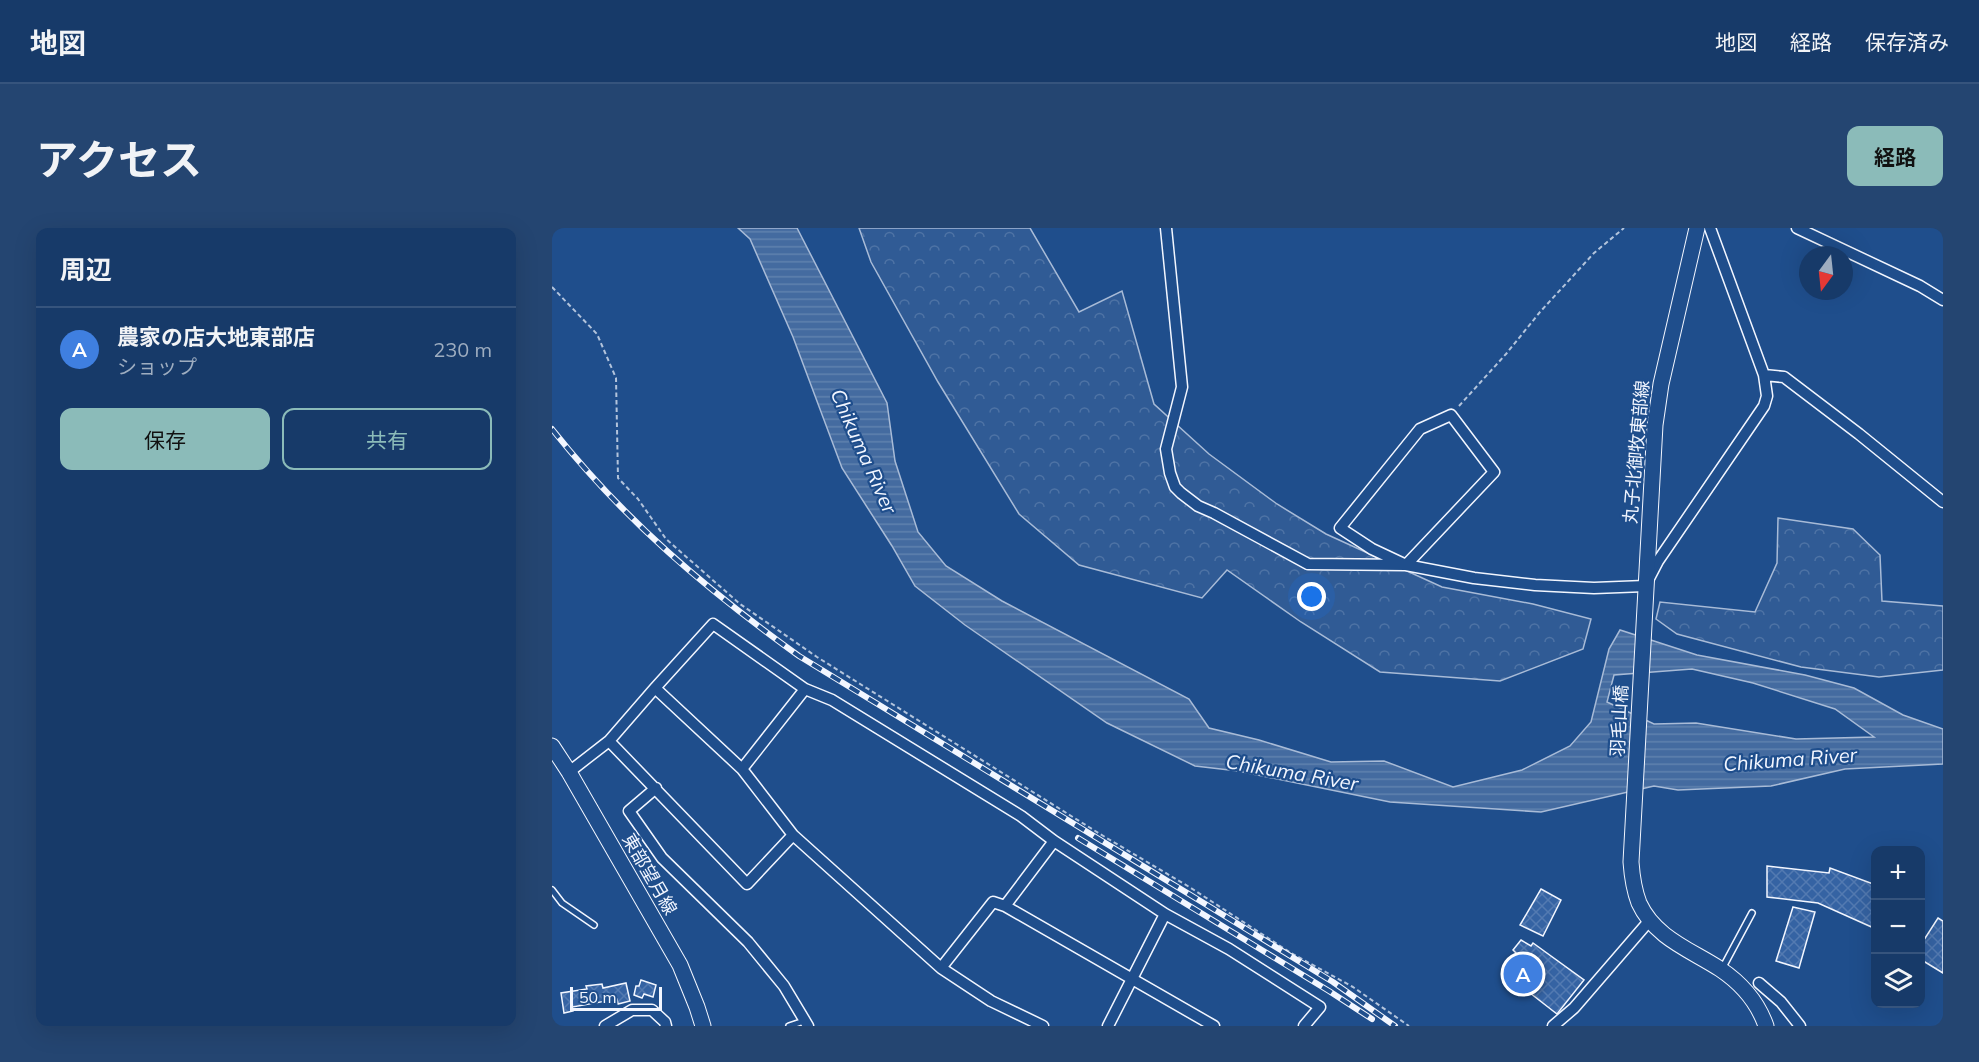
<!DOCTYPE html>
<html lang="ja">
<meta charset="utf-8">
<style>
body{margin:0;font-family:Mulish,"Noto Sans JP",sans-serif;background:#244571;color:#f1f3f6}
.controls{position:absolute;right:18px;bottom:18px;display:grid;overflow:hidden;border-radius:12px;box-shadow:0 6px 24px #0002}
.controls button{width:54px;height:54px;display:grid;place-items:center;padding:0;border:0;border-bottom:2px solid #36547d;background:#173a69;color:#f1f3f6;font:30px sans-serif}
.compass{position:absolute;left:1247px;top:18px;width:54px;height:54px;border-radius:50%;background:#173a69;box-shadow:0 6px 24px #0002;rotate:195deg}
.scale{position:absolute;left:18px;bottom:15px;width:92px;box-sizing:border-box;padding-left:6px;border:3px solid #f2f6ff;border-top:0;font-size:16px;line-height:21px;white-space:nowrap;color:#f2f6ff;-webkit-text-stroke:4px #1f4e8c;paint-order:stroke}
.you{position:absolute;left:760px;top:369px;width:21px;height:21px;margin:-15px;border:4px solid #fff;border-radius:50%;background:#1a73e8;box-shadow:0 0 0 9px #1a73e833}
.badge{display:grid;place-items:center;width:39px;height:39px;border-radius:50%;background:#8bbbb9;color:#fff;font-size:20px;font-weight:700}
.pin{position:absolute;translate:-50% -50%;border:3px solid #fff;box-shadow:0 2px 6px #0006}
.list{margin:0;padding:0;list-style:none}
h2{display:flex;justify-content:space-between;align-items:center;height:78px;margin:0;padding:0 24px;font-size:26px}
h2 small{font-size:20px;font-weight:400;color:#9eadc0}
.list li{display:grid;grid-template-columns:39px 1fr auto;gap:18px;align-items:center;box-sizing:border-box;height:84px;padding:0 24px;border-top:2px solid #36547d}
.list b{display:block;font-size:22px;white-space:nowrap}
.list p{margin:0;font-size:20px;white-space:nowrap;color:#9eadc0}
.list em{font-size:20px;font-style:normal;color:#9eadc0}
.actions{display:flex;gap:12px;padding:18px 24px}
.actions a{flex:1;padding:14px 0;border:2px solid #8bbbb9;border-radius:12px;text-align:center;font-size:21px;color:#8bbbb9}
.actions .main{background:#8bbbb9;color:#111}
.icon{flex:none;width:33px;height:33px;fill:none;stroke:currentColor;stroke-width:2;stroke-linecap:round;stroke-linejoin:round}
.map{position:relative;flex:none;width:1391px;height:798px;overflow:hidden;border-radius:12px}
header{display:flex;align-items:center;gap:36px;box-sizing:border-box;height:84px;padding:0 30px;background:#173a69;border-bottom:2px solid #36547d}
header strong{font-size:28px}
nav{display:flex;gap:33px;margin-inline-start:auto;font-size:21px}
.intro{display:flex;align-items:center;justify-content:space-between;box-sizing:border-box;height:144px;padding:0 36px}
h1{margin:0;font-size:42px}
.button{padding:15px 27px;border-radius:12px;background:#8bbbb9;color:#111;font-size:21px;font-weight:700}
main{display:flex;gap:36px;padding:0 36px}
aside{flex:1;background:#173a69;border-radius:12px;box-shadow:0 6px 24px #0002}
.map>svg:first-child{display:block}
.forest{fill:url(#forest-crowns);stroke:#a8bbd7;stroke-width:1.5}
.water{fill:url(#water-rules);stroke:#a8bbd7;stroke-width:1.5;fill-rule:evenodd}
.building{fill:url(#building-cross-hatch);stroke:#f2f6ff;stroke-width:1.5}
.lines{fill:none;stroke-linecap:round;stroke-linejoin:round}
.service-casing{stroke:#f2f6ff;stroke-width:8}
.minor-casing{stroke:#f2f6ff;stroke-width:13}
.secondary-casing{stroke:#f2f6ff;stroke-width:17}
.path{stroke:#b3c4dc;stroke-width:2;stroke-dasharray:4.5 3;stroke-linecap:butt}
.service{stroke:#1f4e8c;stroke-width:5}
.minor{stroke:#1f4e8c;stroke-width:10}
.secondary{stroke:#1f4e8c;stroke-width:15}
.rail-casing{stroke:#f2f6ff;stroke-width:6}
.rail{stroke:#1f4e8c;stroke-width:4;stroke-dasharray:11;stroke-linecap:butt}
.labels{text-anchor:middle;dominant-baseline:central;stroke-width:4.5;stroke-linejoin:round;paint-order:stroke}
.street-label{font-size:18px;fill:#f2f6ff;stroke:#1f4e8c}
.water-label{font-size:20px;font-style:italic;fill:#f2f6ff;stroke:#1f4e8c}
</style>
<header>
<strong>地図</strong>
<nav><a>地図</a><a>経路</a><a>保存済み</a></nav>
</header>
<div class="intro"><h1>アクセス</h1><a class="button">経路</a></div>
<main>
<aside>
<h2>周辺<small></small></h2>
<ul class="list">
<li><span class="badge" style="background:#3f7fe0">A</span><div><b>農家の店大地東部店</b><p>ショップ</p></div><em>230 m</em></li>
</ul>
<div class="actions"><a class="main">保存</a><a>共有</a></div>
</aside>
<div class="map">
<svg width="1391" height="798" viewBox="0 0 1391 798">
<defs>
<pattern id="forest-crowns" width="20" height="18" patternUnits="userSpaceOnUse" patternTransform="scale(1.5)"><rect width="20" height="18" fill="#305b95"/><path d="M2 6a3 3 0 1 1 6 0M12 15a3 3 0 1 1 6 0" fill="none" stroke="#4e73a5"/></pattern>
<pattern id="water-rules" width="6" height="5" patternUnits="userSpaceOnUse" patternTransform="scale(1.5)"><rect width="6" height="5" fill="#446ba0"/><path d="M0 2.5h6" fill="none" stroke="#5f81ae"/></pattern>
<pattern id="building-cross-hatch" width="8" height="8" patternUnits="userSpaceOnUse" patternTransform="scale(1.5)"><rect width="8" height="8" fill="#3563a3"/><path d="M0 0l8 8M0 8l8-8" fill="none" stroke="#537ab1"/></pattern>
</defs>
<rect width="100%" height="100%" fill="#1f4e8c"/>
<path class="forest" d="M307,0h171l49,84 43,-21 32,113 55,50 68,50 49,30 116,53 91,17 58,15 -8,30 -83,32 -120,-9 -79,-50 -74,-52 -25,28 -123,-33 -60,-51 -81,-132 -67,-120z
M1226,290l75,11 27,26 2,46 61,5v64l-64,7 -78,-10 -124,-33 -21,-15 4,-17 95,10 22,-49z"/>
<path class="water" d="M186,0h59l90,175 8,58 23,71 28,34 56,35 187,98 20,29 50,12 72,22 53,-1 69,26 69,-17 48,-24 21,-24 18,-73 11,-19 77,25 108,20 49,13 49,27 40,14v35l-98,5 -74,17 -93,4 -24,-4 -113,26 -151,-10 -152,-31 -43,-5 -88,-43 -142,-98 -50,-39 -23,-40 -50,-78 -49,-131 -43,-98zM1140,441l61,14 82,26 39,28 -78,2 -100,-16 -42,1 -47,-22 7,-27z"/>
<path class="building" d="M1215,638l62,7 1,-5 46,17v44l-58,-26 -51,-6z
M989,661l20,11 -18,36 -23,-11z
M1241,679l22,5 -16,56 -23,-7z
M1386,690l5,3v52l-23,-14v-13z
M969,712l10,6 2,-3 51,37 -27,34 -49,-38 14,-17 -9,-9z
M89,752l15,5 -3,12 -9,-3 -2,4 -8,-3 2,-9h3z
M74,755l4,18 -12,3 -1,-5 -45,8 1,4 -9,2 -3,-20 26,-4 -1,-3 16,-2 1,4z"/>
<g class="lines">
<defs>
<path id="service" d="M0,662l10,13 32,22
M1170,741l30,-56
M237,798l15,-5"/>
<path id="minor" d="M614,0l16,159 -16,62 4,24 5,14 6,6 17,13 16,7 94,51 98,1 68,13 61,7 59,3 51,-2 13,-25 106,-155 3,-10 -3,-21 -54,-147
M1245,0l123,58 23,14
M1212,147l20,2 75,57 84,68
M899,187l43,57 -88,93 -34,-16 -32,-21 80,-99z
M103,460l87,81 51,66 148,133 50,33 52,25
M253,461l27,11 189,116 33,25 111,73 64,35 91,58 -16,19
M57,513l138,143 46,-49
M17,544l40,-31 46,-53 58,-64 92,65 -63,80
M104,560l-27,23 33,47 86,84 36,44 24,40
M453,678l49,-65
M389,740l52,-66 12,4 209,120
M1207,755l22,19 19,24
M53,798l27,-16h20l13,12 1,4
M556,798l57,-112
M1001,798l21,-18 76,-88"/>
<path id="secondary" d="M1145,0l-36,156 -6,41 -24,437c1,14 3,28 8,41 16,35 52,47 81,66 21,14 38,34 46,57
M0,518l17,26 111,193 17,42 6,19"/>
</defs>
<use href="#service" class="service-casing"/>
<use href="#minor" class="minor-casing"/>
<use href="#secondary" class="secondary-casing"/>
<path class="path" d="M0,59l45,47 19,44 2,100 20,21 28,40 74,65 77,53 283,177 91,54 100,65 62,34 56,39
M907,178l47,-52 34,-42 54,-59 30,-25"/>
<use href="#service" class="service"/>
<use href="#minor" class="minor"/>
<use href="#secondary" class="secondary"/>
<defs>
<path id="rail" d="M0,201c72,91 154,160 247,227l534,326 62,44
M526,610l251,153 43,28"/>
</defs>
<use href="#rail" class="rail-casing"/>
<use href="#rail" class="rail"/>
</g>
<g class="labels">
<g class="street-label">
<text transform="translate(1084 224) rotate(-85)">丸子北御牧東部線</text>
<text transform="translate(1067 493) rotate(-87)">羽毛山橋</text>
<text transform="translate(98 646) rotate(60)">東部望月線</text>
</g>
<g class="water-label">
<text transform="translate(312 223) rotate(66)">Chikuma River</text>
<text transform="translate(1238 531) rotate(-4)">Chikuma River</text>
<text transform="translate(740 544) rotate(10)">Chikuma River</text>
</g>
</g>
</svg>
<div class="controls">
<button>+</button>
<button>−</button>
<button><svg class="icon" aria-label="layers" viewBox="0 0 24 24"><path d="M12 4l9 5-9 5-9-5zM3 14l9 5 9-5"/></svg></button>
</div>
<svg class="compass" viewBox="-18 -18 36 36"><path d="M0-13l5 13h-10z" fill="#e53935"/><path d="M0 13l5-13h-10z" fill="#9eadc0"/></svg>
<div class="scale">50 m</div>
<div class="you"></div>
<div class="pin badge" style="left:971px;top:746px;background:#3f7fe0">A</div>
</div>
</main>
